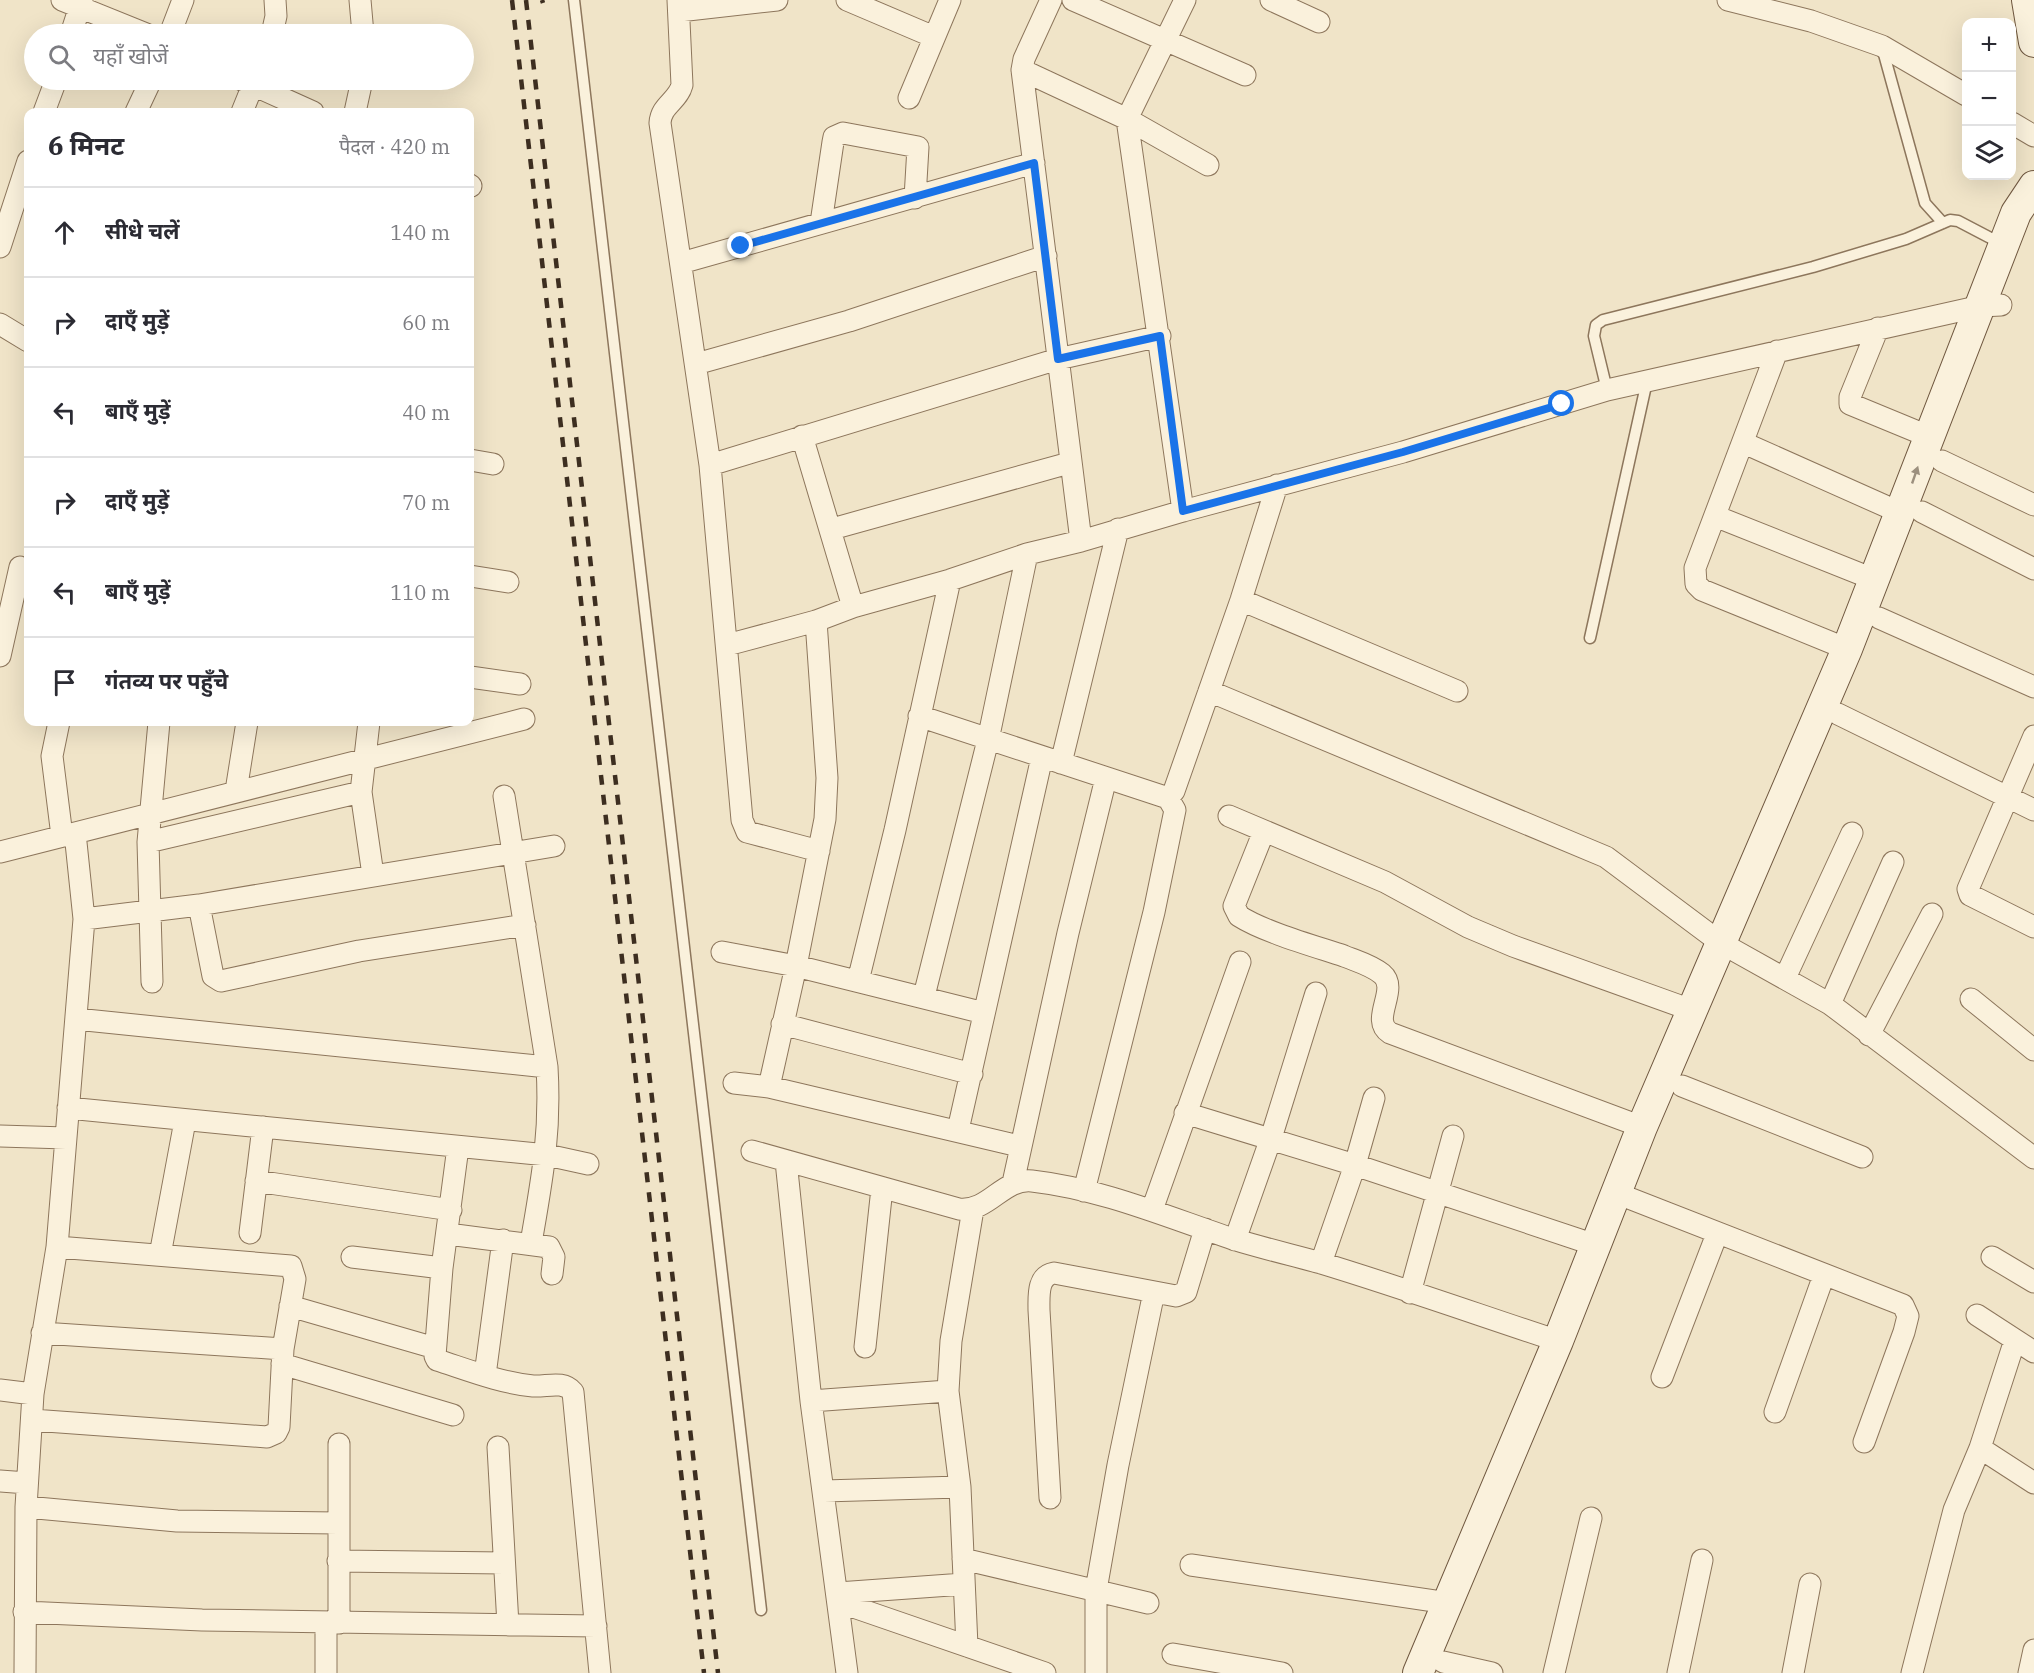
<!DOCTYPE html>
<html lang="hi">
<meta charset="utf-8">
<style>
body{margin:0;font-family:"IBM Plex Serif","Noto Sans Devanagari",serif;background:#f7f7f7;color:#2b2b33}
.controls{position:absolute;right:18px;top:18px;display:grid;overflow:hidden;border-radius:12px;box-shadow:0 6px 24px #0002}
.controls button{width:54px;height:54px;display:grid;place-items:center;padding:0;border:0;border-bottom:2px solid #e1e1e2;background:#fff;color:#2b2b33;font:30px sans-serif}
.stop{position:absolute;width:18px;height:18px;margin:-14px;border:4px solid #1a73e8;border-radius:50%;background:#fff}
.stop.end{background:#1a73e8;border-color:#fff;box-shadow:0 2px 6px #0008}
.list{margin:0;padding:0;list-style:none}
h2{display:flex;justify-content:space-between;align-items:center;height:78px;margin:0;padding:0 24px;font-size:26px}
h2 small{font-size:20px;font-weight:400;color:#7c7c81}
.list li{display:grid;grid-template-columns:39px 1fr auto;gap:18px;align-items:center;box-sizing:border-box;height:90px;padding:0 24px;border-top:2px solid #e1e1e2}
.list b{display:block;font-size:22px;white-space:nowrap}
.list em{font-size:20px;font-style:normal;color:#7c7c81}
.icon{flex:none;width:33px;height:33px;fill:none;stroke:currentColor;stroke-width:2;stroke-linecap:round;stroke-linejoin:round}
.map{position:relative;flex:none;width:2034px;height:1673px;overflow:hidden}
.search{position:absolute;background:#fff;box-shadow:0 6px 24px #0002;left:24px;top:24px;width:450px;height:66px;display:flex;align-items:center;gap:15px;box-sizing:border-box;padding:0 21px;border-radius:33px;color:#7c7c81;font-size:22px}
.panel{position:absolute;background:#fff;box-shadow:0 6px 24px #0002;left:24px;top:108px;width:450px;height:618px;border-radius:12px}
.map>svg:first-child{display:block}
.lines{fill:none;stroke-linecap:round;stroke-linejoin:round}
.lane-casing{stroke:#8d765c;stroke-width:13}
.street-casing{stroke:#8d765c;stroke-width:23}
.secondary-casing{stroke:#6f573f;stroke-width:32}
.lane{stroke:#faf1dc;stroke-width:10}
.street{stroke:#faf1dc;stroke-width:21}
.secondary{stroke:#faf1dc;stroke-width:30}
.rail{stroke:#3d2e20;stroke-width:4.5;stroke-dasharray:10 10;stroke-linecap:butt}
.oneway{fill:#9c907e}
.route{stroke:#1a73e8;stroke-width:8}
</style>
<div class="map">
<svg width="2034" height="1673" viewBox="0 0 2034 1673">
<rect width="100%" height="100%" fill="#f0e4c8"/>
<g class="lines">
<defs>
<path id="lane" d="M574,0l187,1610
M1882,47l43,156 18,20
M1607,390l-13,-54 2,-11 7,-5 210,-53 93,-28 44,-19 8,1 44,23
M1590,638l57,-257"/>
<path id="street" d="M62,0l84,34
M360,0l3,34
M678,0l4,85c-4,16 -21,20 -22,38l50,342 32,355 5,12 72,19
M847,0l87,37
M1051,0l-27,59 -2,11 59,471
M1073,0l172,75
M1271,0l48,22
M1728,0l83,21 71,25 84,49
M679,11l98,-11
M71,34l11,-34
M170,34l13,-34
M272,34l4,-18 -1,-16
M1022,70l105,49 81,46
M242,80l71,32
M909,98l41,-98
M44,112l12,-32
M136,112l15,-32
M242,112l13,-32
M355,112l7,-32
M2012,123l22,13
M470,185l1,1
M821,223l12,-81 1,-5 9,-4 75,14 -3,51
M0,247l28,-86
M681,263l353,-100
M0,324l28,17
M1878,328l-28,69v7l80,33
M1777,351l-82,217 1,16 6,6 145,59
M696,364l153,-43 197,-65
M802,436l51,171
M1744,443l157,70
M470,460l23,4
M1942,461l92,44
M710,465l348,-106 102,-23
M1183,511l-56,-392 58,-119
M1922,512l112,57
M1715,516l158,63
M832,529l237,-66
M470,576l38,6
M1241,600l216,91
M1879,618l155,69
M727,645l89,-24 37,-14 97,-27 77,-26 54,-13 102,-30 220,-59 204,-62 374,-84 20,-1
M0,656l20,-89
M470,677l50,7
M1209,691l397,166 115,86 109,61 204,154
M1838,714l196,96
M919,716l249,82 7,12 -21,102 -70,279
M59,722l-7,34 10,80
M369,722l-8,70 12,83
M2034,736l-66,153 2,6 64,32
M1061,763l57,-234
M236,791l11,-69
M504,796l43,271c4,66 -5,112 -16,176
M1168,798l6,-7 67,-191 36,-115
M1229,816l156,66 83,45 45,19 181,65
M1264,831l-30,75 5,10c25,16 75,30 105,40 12,5 27,9 38,18 18,15 -13,46 8,59l252,94
M148,842l213,-50
M0,852l524,-133
M199,905l14,71 8,5 138,-30 166,-26
M84,919l115,-14 355,-59
M722,952l74,14 188,47
M1785,978l67,-145
M858,981l37,-151 55,-250
M152,982l-4,-140 11,-120
M924,996l64,-256 39,-186
M1971,999l63,51
M1830,1004l63,-142
M76,1019l471,48
M782,1024l190,50
M1869,1035l63,-121
M734,1083l35,4 250,59
M1682,1086l180,71
M769,1087l27,-121 29,-147 2,-41 -11,-157
M68,1108l479,47 41,9
M1185,1113l170,52 240,80
M958,1130l84,-373
M0,1136l66,2
M458,1147l-16,121 -7,88 2,4c31,10 64,23 96,26 14,1 30,-6 40,6l27,281
M752,1151l207,58c31,3 43,-31 73,-28 70,8 135,36 201,58 29,9 59,16 88,24 79,24 158,52 237,78
M786,1161l25,240 36,272
M256,1181l195,29
M1013,1183l55,-250 38,-155
M1616,1193l287,112 5,11 -4,16 -40,110
M1152,1210l88,-248
M250,1233l13,-106
M448,1234l101,13 5,10 -2,17
M1235,1240l36,-102 45,-145
M160,1255l25,-134
M352,1257l90,11
M1992,1257l42,25
M1321,1263l34,-98 19,-67
M1410,1293l43,-157
M290,1306l145,42
M1977,1315l57,37
M42,1333l241,16
M865,1347l17,-159
M282,1364l171,51
M485,1375l18,-135
M1662,1377l55,-143
M0,1390l33,4
M811,1401l137,-10
M1775,1412l49,-137
M32,1420l235,17 9,-4 3,-6 4,-78 12,-70 -4,-13 -234,-19
M498,1447l10,178
M1980,1448l54,35
M0,1481l27,2
M824,1491l136,-4
M1050,1498l-11,-188c0,-14 -2,-34 15,-37l122,23 10,-4 19,-63
M26,1507l151,14 161,2
M963,1559l185,44
M338,1561l166,2
M1191,1565l257,38
M838,1593l126,-9
M839,1602l206,71
M24,1612l178,8 394,6
M339,1623v-179
M967,1646l-7,-159 -12,-96 3,-50 22,-132
M1173,1654l109,19
M1443,1662l49,11
M25,1673l1,-166 7,-113 24,-147 27,-328 -9,-86
M326,1673v-50
M1096,1673v-83l22,-125 36,-173
M1554,1673l37,-155
M1678,1673l24,-113
M1793,1673l17,-89
M1912,1673l42,-163 26,-62 35,-108
M2029,1673l5,-23"/>
<path id="secondary" d="M2027,0l7,42
M1418,1673l140,-332 84,-214 205,-478 169,-436 18,-27"/>
</defs>
<use href="#lane" class="lane-casing"/>
<use href="#street" class="street-casing"/>
<use href="#secondary" class="secondary-casing"/>
<use href="#lane" class="lane"/>
<use href="#street" class="street"/>
<use href="#secondary" class="secondary"/>
<path class="rail" d="M512,0l192,1673
M526,0l192,1673
M542,0l1,3"/>
</g>
<defs><path id="oneway-solid" d="M-6-.8H1V-3.2L6.5 0L1 3.2V.8H-6Z" transform="scale(1.5)"/></defs>
<use class="oneway" href="#oneway-solid" transform="translate(1915 475) rotate(-71)"/>
<g class="lines">
<path class="route" d="M741,246l293,-83 24,196 102,-23 23,175 220,-59 159,-48"/>
</g>
</svg>
<div class="controls">
<button>+</button>
<button>−</button>
<button><svg class="icon" aria-label="layers" viewBox="0 0 24 24"><path d="M12 4l9 5-9 5-9-5zM3 14l9 5 9-5"/></svg></button>
</div>
<div class="stop" style="left:1562px;top:404px"></div>
<div class="stop end" style="left:741px;top:246px"></div>
<div class="search"><svg class="icon" aria-label="search" viewBox="0 0 24 24"><circle cx="10" cy="10" r="6"/><path d="M15 15l6 6"/></svg>यहाँ खोजें</div>
<section class="panel">
<h2>6 मिनट<small>पैदल · 420 m</small></h2>
<ul class="list">
<li><svg class="icon" aria-label="ahead" viewBox="0 0 24 24"><path d="M12 20V5M6 11l6-6 6 6"/></svg><div><b>सीधे चलें</b></div><em>140 m</em></li>
<li><svg class="icon" aria-label="right" viewBox="0 0 24 24"><path d="M7 20v-9h11M14 6l5 5-5 5"/></svg><div><b>दाएँ मुड़ें</b></div><em>60 m</em></li>
<li><svg class="icon" aria-label="left" viewBox="0 0 24 24"><path d="M17 20v-9H6M10 6l-5 5 5 5"/></svg><div><b>बाएँ मुड़ें</b></div><em>40 m</em></li>
<li><svg class="icon" aria-label="right" viewBox="0 0 24 24"><path d="M7 20v-9h11M14 6l5 5-5 5"/></svg><div><b>दाएँ मुड़ें</b></div><em>70 m</em></li>
<li><svg class="icon" aria-label="left" viewBox="0 0 24 24"><path d="M17 20v-9H6M10 6l-5 5 5 5"/></svg><div><b>बाएँ मुड़ें</b></div><em>110 m</em></li>
<li><svg class="icon" aria-label="arrive" viewBox="0 0 24 24"><path d="M6 21V4h12l-3 4 3 4H6"/></svg><div><b>गंतव्य पर पहुँचे</b></div></li>
</ul>
</section>
</div>
